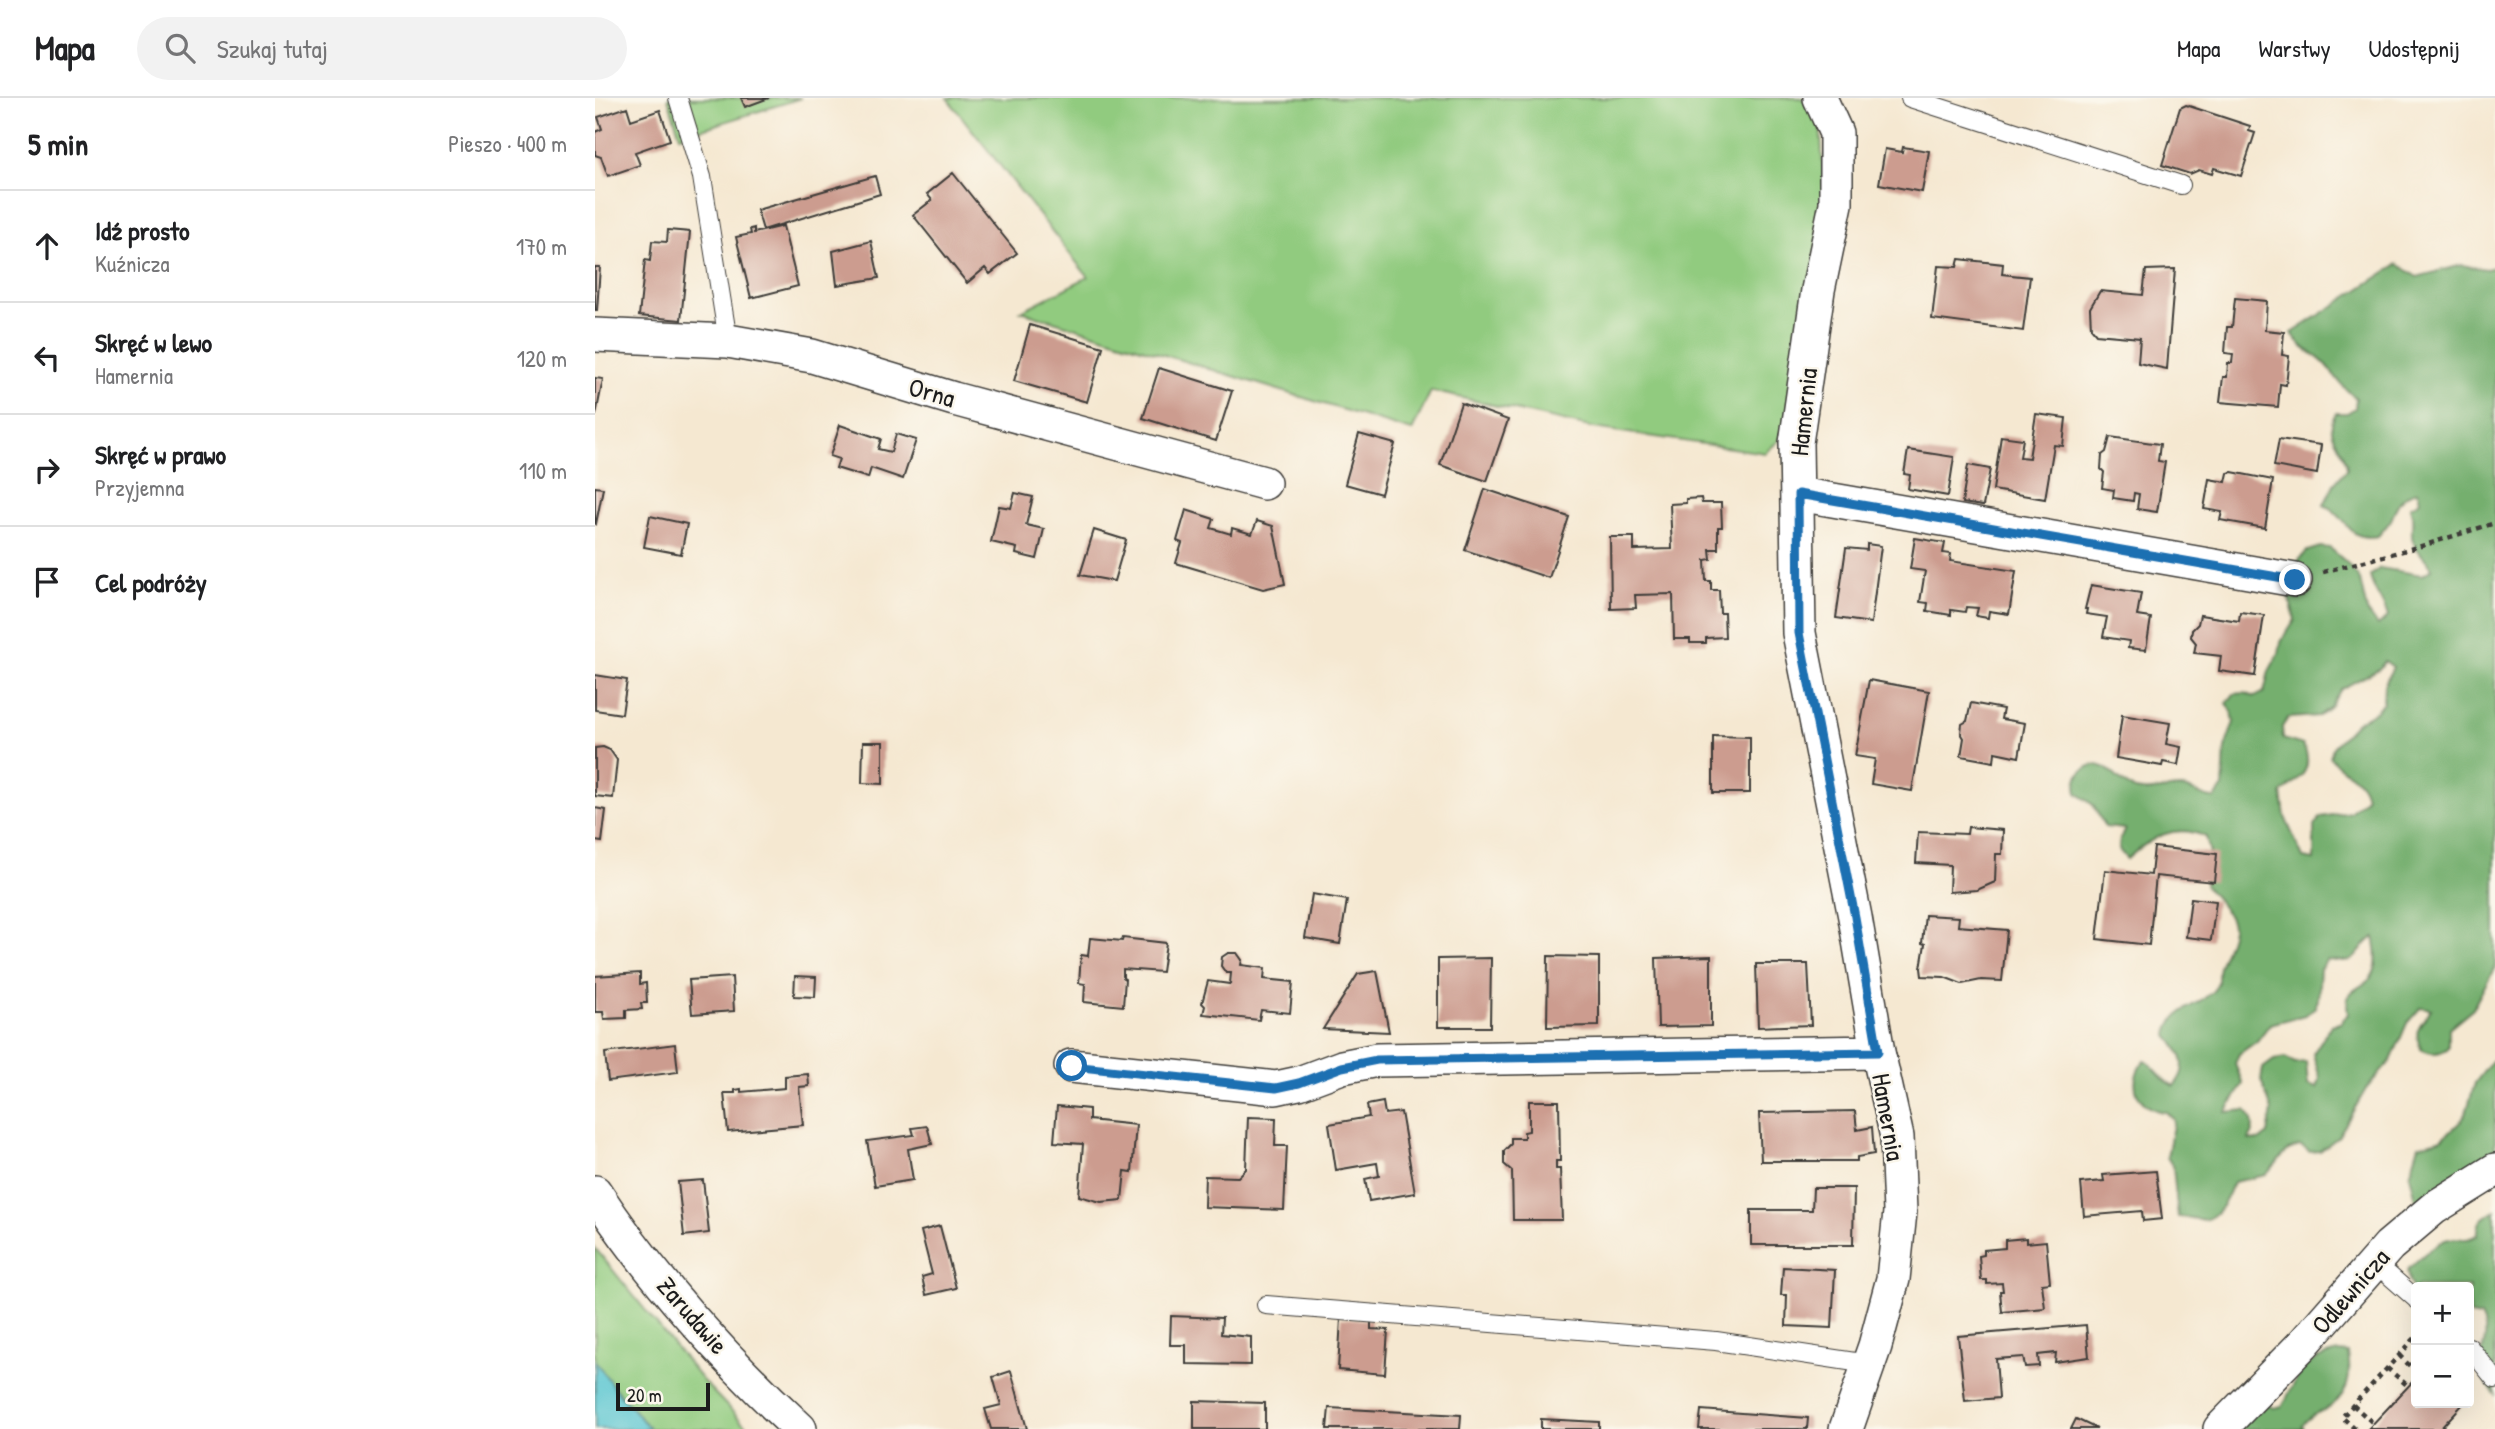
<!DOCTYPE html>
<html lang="pl">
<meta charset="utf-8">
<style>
body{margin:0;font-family:"Patrick Hand",sans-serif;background:#f2f2f2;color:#202124}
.controls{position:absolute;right:21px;bottom:21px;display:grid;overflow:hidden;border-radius:7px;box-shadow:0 7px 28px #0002}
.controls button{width:63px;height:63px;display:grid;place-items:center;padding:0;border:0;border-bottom:2px solid #e0e0e0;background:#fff;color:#202124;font:35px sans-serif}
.scale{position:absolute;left:21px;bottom:18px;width:94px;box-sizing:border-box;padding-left:7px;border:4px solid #1c1c1c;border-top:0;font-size:19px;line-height:24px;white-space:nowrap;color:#1c1c1c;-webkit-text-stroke:5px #fbf7ec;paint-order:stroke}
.stop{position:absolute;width:21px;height:21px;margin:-16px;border:5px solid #1f6fb2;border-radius:50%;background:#fff}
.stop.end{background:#1f6fb2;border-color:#fff;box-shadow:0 2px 7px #0008}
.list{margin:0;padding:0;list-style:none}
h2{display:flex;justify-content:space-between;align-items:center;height:91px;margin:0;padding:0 28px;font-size:30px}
h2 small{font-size:23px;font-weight:400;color:#757577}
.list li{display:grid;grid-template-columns:46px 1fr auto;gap:21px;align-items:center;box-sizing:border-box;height:112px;padding:0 28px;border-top:2px solid #e0e0e0}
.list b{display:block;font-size:26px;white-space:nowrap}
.list p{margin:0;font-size:23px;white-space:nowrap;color:#757577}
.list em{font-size:23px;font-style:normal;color:#757577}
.icon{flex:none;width:38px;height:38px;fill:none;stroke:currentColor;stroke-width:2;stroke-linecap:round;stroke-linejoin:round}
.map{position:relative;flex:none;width:1900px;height:1331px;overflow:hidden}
header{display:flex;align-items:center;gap:42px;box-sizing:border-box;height:98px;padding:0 35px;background:#fff;border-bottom:2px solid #e0e0e0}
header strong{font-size:33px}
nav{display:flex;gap:38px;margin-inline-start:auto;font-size:24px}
.search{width:490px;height:63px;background:#f2f2f2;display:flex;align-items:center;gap:18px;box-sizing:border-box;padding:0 24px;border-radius:38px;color:#757577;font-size:26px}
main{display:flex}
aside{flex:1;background:#fff}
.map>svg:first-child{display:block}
.green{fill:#91cb7f;stroke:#56744e;stroke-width:2}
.forest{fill:#74af6e;stroke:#486645;stroke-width:2;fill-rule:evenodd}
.water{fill:#5ac6d1;stroke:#3b7176;stroke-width:2}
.building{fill:#cc9c8f}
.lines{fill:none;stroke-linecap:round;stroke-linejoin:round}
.service-casing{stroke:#3d3b37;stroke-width:20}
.minor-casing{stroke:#3d3b37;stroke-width:36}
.path{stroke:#3d3b37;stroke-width:4.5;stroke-dasharray:5 5;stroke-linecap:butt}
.service{stroke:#fff;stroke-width:18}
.minor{stroke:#fff;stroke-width:33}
.route{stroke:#1f6fb2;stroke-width:9}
.labels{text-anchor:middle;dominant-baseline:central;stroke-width:5;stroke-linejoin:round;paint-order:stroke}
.street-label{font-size:26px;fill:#1c1c1c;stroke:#fbf7ec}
</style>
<header>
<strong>Mapa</strong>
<div class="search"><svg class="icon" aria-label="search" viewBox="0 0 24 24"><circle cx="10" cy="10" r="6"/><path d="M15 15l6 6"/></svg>Szukaj tutaj</div>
<nav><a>Mapa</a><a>Warstwy</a><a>Udostępnij</a></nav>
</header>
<main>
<aside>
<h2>5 min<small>Pieszo · 400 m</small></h2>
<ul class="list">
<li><svg class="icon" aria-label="ahead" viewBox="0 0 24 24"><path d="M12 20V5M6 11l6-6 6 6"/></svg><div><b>Idź prosto</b><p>Kuźnicza</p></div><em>170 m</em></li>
<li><svg class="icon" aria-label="left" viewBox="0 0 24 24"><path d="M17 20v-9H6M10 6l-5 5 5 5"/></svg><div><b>Skręć w lewo</b><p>Hamernia</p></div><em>120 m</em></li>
<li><svg class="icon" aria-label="right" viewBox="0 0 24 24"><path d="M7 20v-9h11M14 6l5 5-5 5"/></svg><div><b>Skręć w prawo</b><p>Przyjemna</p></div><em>110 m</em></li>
<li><svg class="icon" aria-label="arrive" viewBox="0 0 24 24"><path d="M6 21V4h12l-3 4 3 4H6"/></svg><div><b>Cel podróży</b></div></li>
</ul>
</aside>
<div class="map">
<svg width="1900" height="1331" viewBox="0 0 1900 1331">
<rect width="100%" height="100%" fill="#fbf7ec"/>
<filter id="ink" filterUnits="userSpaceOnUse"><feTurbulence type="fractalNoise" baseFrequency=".0143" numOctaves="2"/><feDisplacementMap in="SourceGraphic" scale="14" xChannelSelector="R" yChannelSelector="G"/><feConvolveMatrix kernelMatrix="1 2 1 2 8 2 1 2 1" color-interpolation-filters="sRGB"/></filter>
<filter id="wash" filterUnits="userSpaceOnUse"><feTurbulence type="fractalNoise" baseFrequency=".00686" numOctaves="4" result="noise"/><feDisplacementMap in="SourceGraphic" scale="28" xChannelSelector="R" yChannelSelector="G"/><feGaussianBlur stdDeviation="1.57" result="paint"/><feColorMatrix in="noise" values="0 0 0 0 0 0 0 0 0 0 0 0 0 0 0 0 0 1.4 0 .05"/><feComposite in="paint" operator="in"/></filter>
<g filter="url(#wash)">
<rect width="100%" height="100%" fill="#f5e8d1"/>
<path class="green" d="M73,0h133l-121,38z
M352,0h855l18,19 5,93 -41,226 -19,17 -171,-25 -163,-37 -19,40 -391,-120 67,-34z
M0,1150l107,132 47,49h-99l-34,-39 -21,-29z"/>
<path class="forest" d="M1803,166l19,13 45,-12 24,4 9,-2v700l-22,41 -24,20v20c-11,6 -17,7 -28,1 -9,-21 0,-24 10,-40l-10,-2 -14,16 -16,38 -25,28 -28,48 -18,14 -10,1 -10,-6 -12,4 -22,25 -33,7c-4,14 -15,38 -32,38 -8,0 -16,-3 -23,-3l-5,-50 -6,-10 7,-37 -8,-8c-28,-2 -41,-30 -21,-52 11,8 17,20 29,26 16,-18 8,-34 -6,-50 2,-26 27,-28 44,-44 10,-10 4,-14 7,-25 3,-10 14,-31 13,-41 -2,-14 -19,-30 -27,-41l2,-12 5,-11 -6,-25c-31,-15 -56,1 -79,22l-8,-9 1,-11 5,-10 -20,-2 -12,-22 -16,-12c-2,-10 -1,-17 8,-24 20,-15 34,17 51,21 13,4 31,-2 44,-2 15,0 19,10 35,10l8,-11 2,-39 9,-26 -2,-10 -5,-9 7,-9 11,-1 10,4 9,-5 5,-21 10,-18 2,-11 14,-22 -6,-25 6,-30 12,-14 13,-4 10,1 16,14 14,18 7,31 11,15 10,-9c-4,-15 -15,-25 -18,-41l10,-8 42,7 10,-6c-5,-11 -15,-16 -19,-28 -4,-13 3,-18 -3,-34l10,-6 -2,-10c-16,3 -21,13 -26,27 -3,6 -9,12 -14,18 -32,7 -30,-21 -54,-31l10,-21 13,-15c0,-21 -25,-34 -11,-56h11l8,-5 1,-10c-13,-9 -20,-22 -31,-34 -13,-13 -23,-13 -33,-31zM1790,563l8,6 -9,18 -1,18 -7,8 -20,12 -23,24 -3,10c13,18 32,17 36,41l-16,14 -29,5 -7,9v34l-11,-2 -18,-41 -3,-24c18,-15 33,-23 21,-48l-20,-6 -1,-12 6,-9 31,-2 11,-9 11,-18 38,-20zM1779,839c3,13 6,32 -5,43 -15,13 -25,9 -21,34l-8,9 -9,2 -18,29 7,24 -3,10 -9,-3 -2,-23 -11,1 -10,-5 -11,2 -11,8 -2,12 11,31 -4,23 -9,7 -10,-1c6,-13 5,-19 -3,-30l-20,2 17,-28 -8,-20 4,-10 18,-13 13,-17 35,-9 9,-6 4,-9 2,-31 7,-9c38,5 24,-7 47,-23z
M1900,959v114l-75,44 -10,-40 9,-30 23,-6 17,-16 7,-10 9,-30z
M1900,1112v184c-4,-6 -11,-12 -13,-18 -9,-19 12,-36 -1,-59l-12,-2v-28h-53v8l-7,-13 -2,-12c10,-9 29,-29 42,-31 14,-3 14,4 29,-4 -1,-16 5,-17 17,-25z
M1743,1254l10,1c4,25 0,45 -24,57 -9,4 -16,7 -22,16l2,3h-83l43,-27 9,6 9,-2c19,-32 16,-45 56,-54z"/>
<path class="water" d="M0,1263l21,29 34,39h-55z"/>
<g id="blocks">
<path class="building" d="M146,0h28l-24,9z
M1591,7l64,21 -1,5 6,2 -14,43 -27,-8 -2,6 -13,-4 -9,4 -28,-9 18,-57z
M32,9l4,13 29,-10 10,30 -35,12 5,13 -32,11 -7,-19 -6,-2v-23l7,-3 -4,-12z
M1308,49l26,4 -7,41 -43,-8 6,-35 17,3z
M358,75l64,80 -27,21 -5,-6 -18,15 -54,-68 19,-15 -5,-6z
M280,78l5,18 -117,36 -6,-20z
M188,128l15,60 -47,12 -15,-61 15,-3 -1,-5 4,-1v5z
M73,132l22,2 -9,88 -42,-4 6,-56 5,1 2,-20 15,1z
M276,143l8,37 -42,7 -4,-34z
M1364,161l44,5 -1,10 28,3 -7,54 -91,-12 6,-53 19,1z
M0,169h5l-3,43h-2z
M1580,171l-8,100 -29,-6 2,-25 -44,-4 -5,-6 -1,-20 10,-17 43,4 3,-25z
M1640,200l32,3 -2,29 19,2 -2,23 7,1 -3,29 -6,-1 -2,23 -58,-5 3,-25h4l1,-14h4l1,-9 -8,-1 2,-26h5z
M435,227l73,22 -16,55 -73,-21z
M564,270l73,23 -16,50 -73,-23z
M0,280l8,1 -7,36h-1z
M866,305l47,17 -21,61 -47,-16z
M1441,316l30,4 -3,28 -9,-1 -9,54 -52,-9 8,-54 22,3 -3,18 9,1z
M245,327l41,14 -3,10 13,3 5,-18 20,6 -13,39 -32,-11 -3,10 -32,-10 3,-9 -9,-3z
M764,336l36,10 -14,50 -36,-10z
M1515,339l50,7 -2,17 7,1 -8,50 -20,-3 2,-15 -5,-1 -1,8 -20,-3 1,-8 -12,-2 2,-16 -3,-3 1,-14 4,-3z
M1684,341l42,6 -4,29 -43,-8z
M1313,352l46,7 -6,39 -40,-7 2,-14 -6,-1z
M1373,367l22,4 -7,37 -21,-3z
M1637,374l41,8 -8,48 -45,-8 2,-8 -18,-3 5,-30 17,3 2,-9z
M0,389l8,1 -7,36 -1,-1z
M890,391l84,28 -20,61 -84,-28z
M420,395l18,4 -7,28 18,4 -7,30 -21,-5 1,-6 -26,-6 8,-36 12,2z
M1106,400l1,5h19l1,24h-4v22h-8l1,10 -6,1 1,21h5v9h8l1,23h4l1,24 -19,1v5h-16v-4h-16l-1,-45 -38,1 1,13 -25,1 -1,-72h24v13l38,-1 -2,-45 16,-1v-4z
M591,412l28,9 -3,9 20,6 1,-6 20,6 5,-13 16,5 12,58 -22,5 -87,-26 6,-20 -5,-2z
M55,418l37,8 -6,30 -37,-7z
M499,432l32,10 -12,41 -34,-6z
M1320,440l30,5 -2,10 8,1 -1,7 66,10 -7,43 -20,-3 -1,7 -12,-2 2,-8 -12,-1 -1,5 -14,-2v5l-24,-4 1,-8 -8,-1 5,-31 -15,-2z
M1272,446l14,2 -10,77 -35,-5 10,-70 21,2z
M1496,487l50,8 -4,23 14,2 -5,32 -18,-2 1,-7 -26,-4 4,-20 -21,-3 1,-5h-2z
M1645,514l24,3 -9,61 -36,-5 2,-15 -27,-3 2,-10 -5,-6 1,-7 6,-6 2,-9 39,6z
M0,577l32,5 -5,34 -27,-4z
M1274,582l60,11 -17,100 -41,-7 4,-25 -20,-3z
M1376,605l32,6 -2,10 24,4 -6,34 -24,-5 -1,10 -33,-6 3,-18 -3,-5 1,-9 5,-3z
M1527,617l48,8 -4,21 15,3 -3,18 -15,-3 -1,4 -46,-8z
M1118,638l37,1v56h-37z
M268,644h20v42l-21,-1z
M8,649l7,3 7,10 -4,38 -18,-2v-48z
M0,710l11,2 -4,32 -7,-1z
M1373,729l35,3 -1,24h-6l-1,28 -18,8 -28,2 1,-27 -34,-2 2,-31 49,2z
M1559,749l63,7 -3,28 -58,-6 -7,69 -52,-6 8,-69 46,5z
M717,796l35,6 -7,44 -35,-6z
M1596,800l25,3 -5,39 -25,-3z
M1330,817l34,2 -1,9 49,4 -5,51 -21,-1 -19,4 -18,-7 -22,-1 -1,-8 4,-24 -3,-1z
M495,840l32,3 1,-3 43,5 -4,29 -39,-3v9l2,1 -2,27 -39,-4 1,-18 -6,-1 2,-28 7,1z
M633,855h9l5,7 -1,5 24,3 -1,11 29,3 -3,31 -29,-3 -2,10 -56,-6 2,-8 -3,-3 6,-22 22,3 1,-11h-5l-5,-7 1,-9z
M953,858l51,1v69l-52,1z
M1116,858v70l-53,1 -2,-69z
M896,860l-1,69h-52v-68z
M1161,866h52l3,61 -53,2z
M782,873l12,61 -66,-3 35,-55z
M45,875v11l6,-1 1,20h-6l1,6 -16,1v8l-22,1 -1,-7h-8v-36z
M200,878l21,1 -1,20 -21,-1z
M137,879l2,34 -42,3 -3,-34z
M80,946l3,28 -70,9 -3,-28z
M213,976l1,12 -10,1 4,38 -75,7 -4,-39h11v-3l6,-1v3l44,-4v-12z
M934,1003h30l1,60h-4v8h4l2,51h-49l-1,-49 -8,-7v-13l7,-7v-6h13v-6l5,-1z
M788,1004l2,12 16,-2 14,81 -46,8 -4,-22 14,-3 -2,-13 -41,7 -7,-46 40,-7 -2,-12z
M462,1008l32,3v11l47,5 -4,47 -7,-1 -3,29 -21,2 -22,-6 4,-52 -29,-2z
M1260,1013l2,19 15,-3 2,27 -17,3v4h-96l-2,-48z
M653,1019l28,1 -1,28h12l-3,64 -80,-3 1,-31 33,1 8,-8z
M332,1028l5,18 -24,5 5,31 -38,6 -8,-45 47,-6 -2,-7z
M1561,1073l6,48 -19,2 -1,-10 -58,5 -3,-33 23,-2 -1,-6z
M108,1082l6,53 -25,3 -6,-54z
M1218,1090h41l-1,57h-102v-35h61z
M345,1128l16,62 -30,7 -4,-18 10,-3 -11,-43z
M1431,1140v5l20,-2 4,42 -8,1 3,24 -43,4 -2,-21h3l-1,-8 -15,1v-4h-6l-2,-24 5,-1v-5l21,-2v-8z
M1188,1169l52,3 -3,58 -46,-2 1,-31h-6z
M576,1218l51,2 -1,16 30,3v28l-65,-1v-19h-16z
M746,1220l30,2v9l17,1 -3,44 -47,-4z
M1491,1227l3,32 -34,5 1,-9 -18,2 1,11 -14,1 -2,-10 -27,2 3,39 -34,3 -7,-65z
M416,1273l16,58h-36l-6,-20 16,-4 -8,-28z
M1821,1280v25h48l-24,26h-72z
M599,1303l71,2v26h-71z
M734,1310l132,7 -1,14h-133z
M1106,1312l107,8 -1,11h-108z
M946,1321l58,3v7h-58z
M1481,1321l21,10h-26z"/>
</g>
</g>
<g filter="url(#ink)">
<use href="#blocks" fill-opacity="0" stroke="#3d3b37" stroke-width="2"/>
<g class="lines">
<defs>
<path id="service" d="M83,0l24,79 26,164
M1315,0l271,87
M1779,1164l42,37
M671,1207l450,36 152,23
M1874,1249l26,32"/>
<path id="minor" d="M1225,0l16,35v71l-18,86 -22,153 3,190 56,284 23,135 19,85 3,75 -7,67 -18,67 -29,83
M0,237l133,6 84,15 142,43 310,84
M1203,396l497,86
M476,968l205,22 23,-5 43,-16 35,-7 501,-8
M0,1094c55,84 131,169 205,237
M1625,1331l83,-85 86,-98 45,-38 61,-38"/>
</defs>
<use href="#service" class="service-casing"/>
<use href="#minor" class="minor-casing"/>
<path class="path" d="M1728,474l102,-27 70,-22
M1804,1257l17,17
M1792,1270l21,18
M1758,1307l20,18
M1760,1331l-13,-12 74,-80"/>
<use href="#service" class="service"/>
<use href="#minor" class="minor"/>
</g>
</g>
<g class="lines" filter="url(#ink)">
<path class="route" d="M477,968l204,22 23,-5 43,-16 35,-7 501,-8 -23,-135 -56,-284 -1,-139 497,86"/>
</g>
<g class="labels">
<g class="street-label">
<text transform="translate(337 294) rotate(16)">Orna</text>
<text transform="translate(1208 314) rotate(-84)">Hamernia</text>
<text transform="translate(1294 1019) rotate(80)">Hamernia</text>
<text transform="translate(1755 1193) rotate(-49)">Odlewnicza</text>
<text transform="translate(98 1217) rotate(49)">Zarudawie</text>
</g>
</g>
</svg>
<div class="controls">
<button>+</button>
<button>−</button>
</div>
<div class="scale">20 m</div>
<div class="stop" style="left:477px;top:968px"></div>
<div class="stop end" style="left:1700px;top:482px"></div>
</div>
</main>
